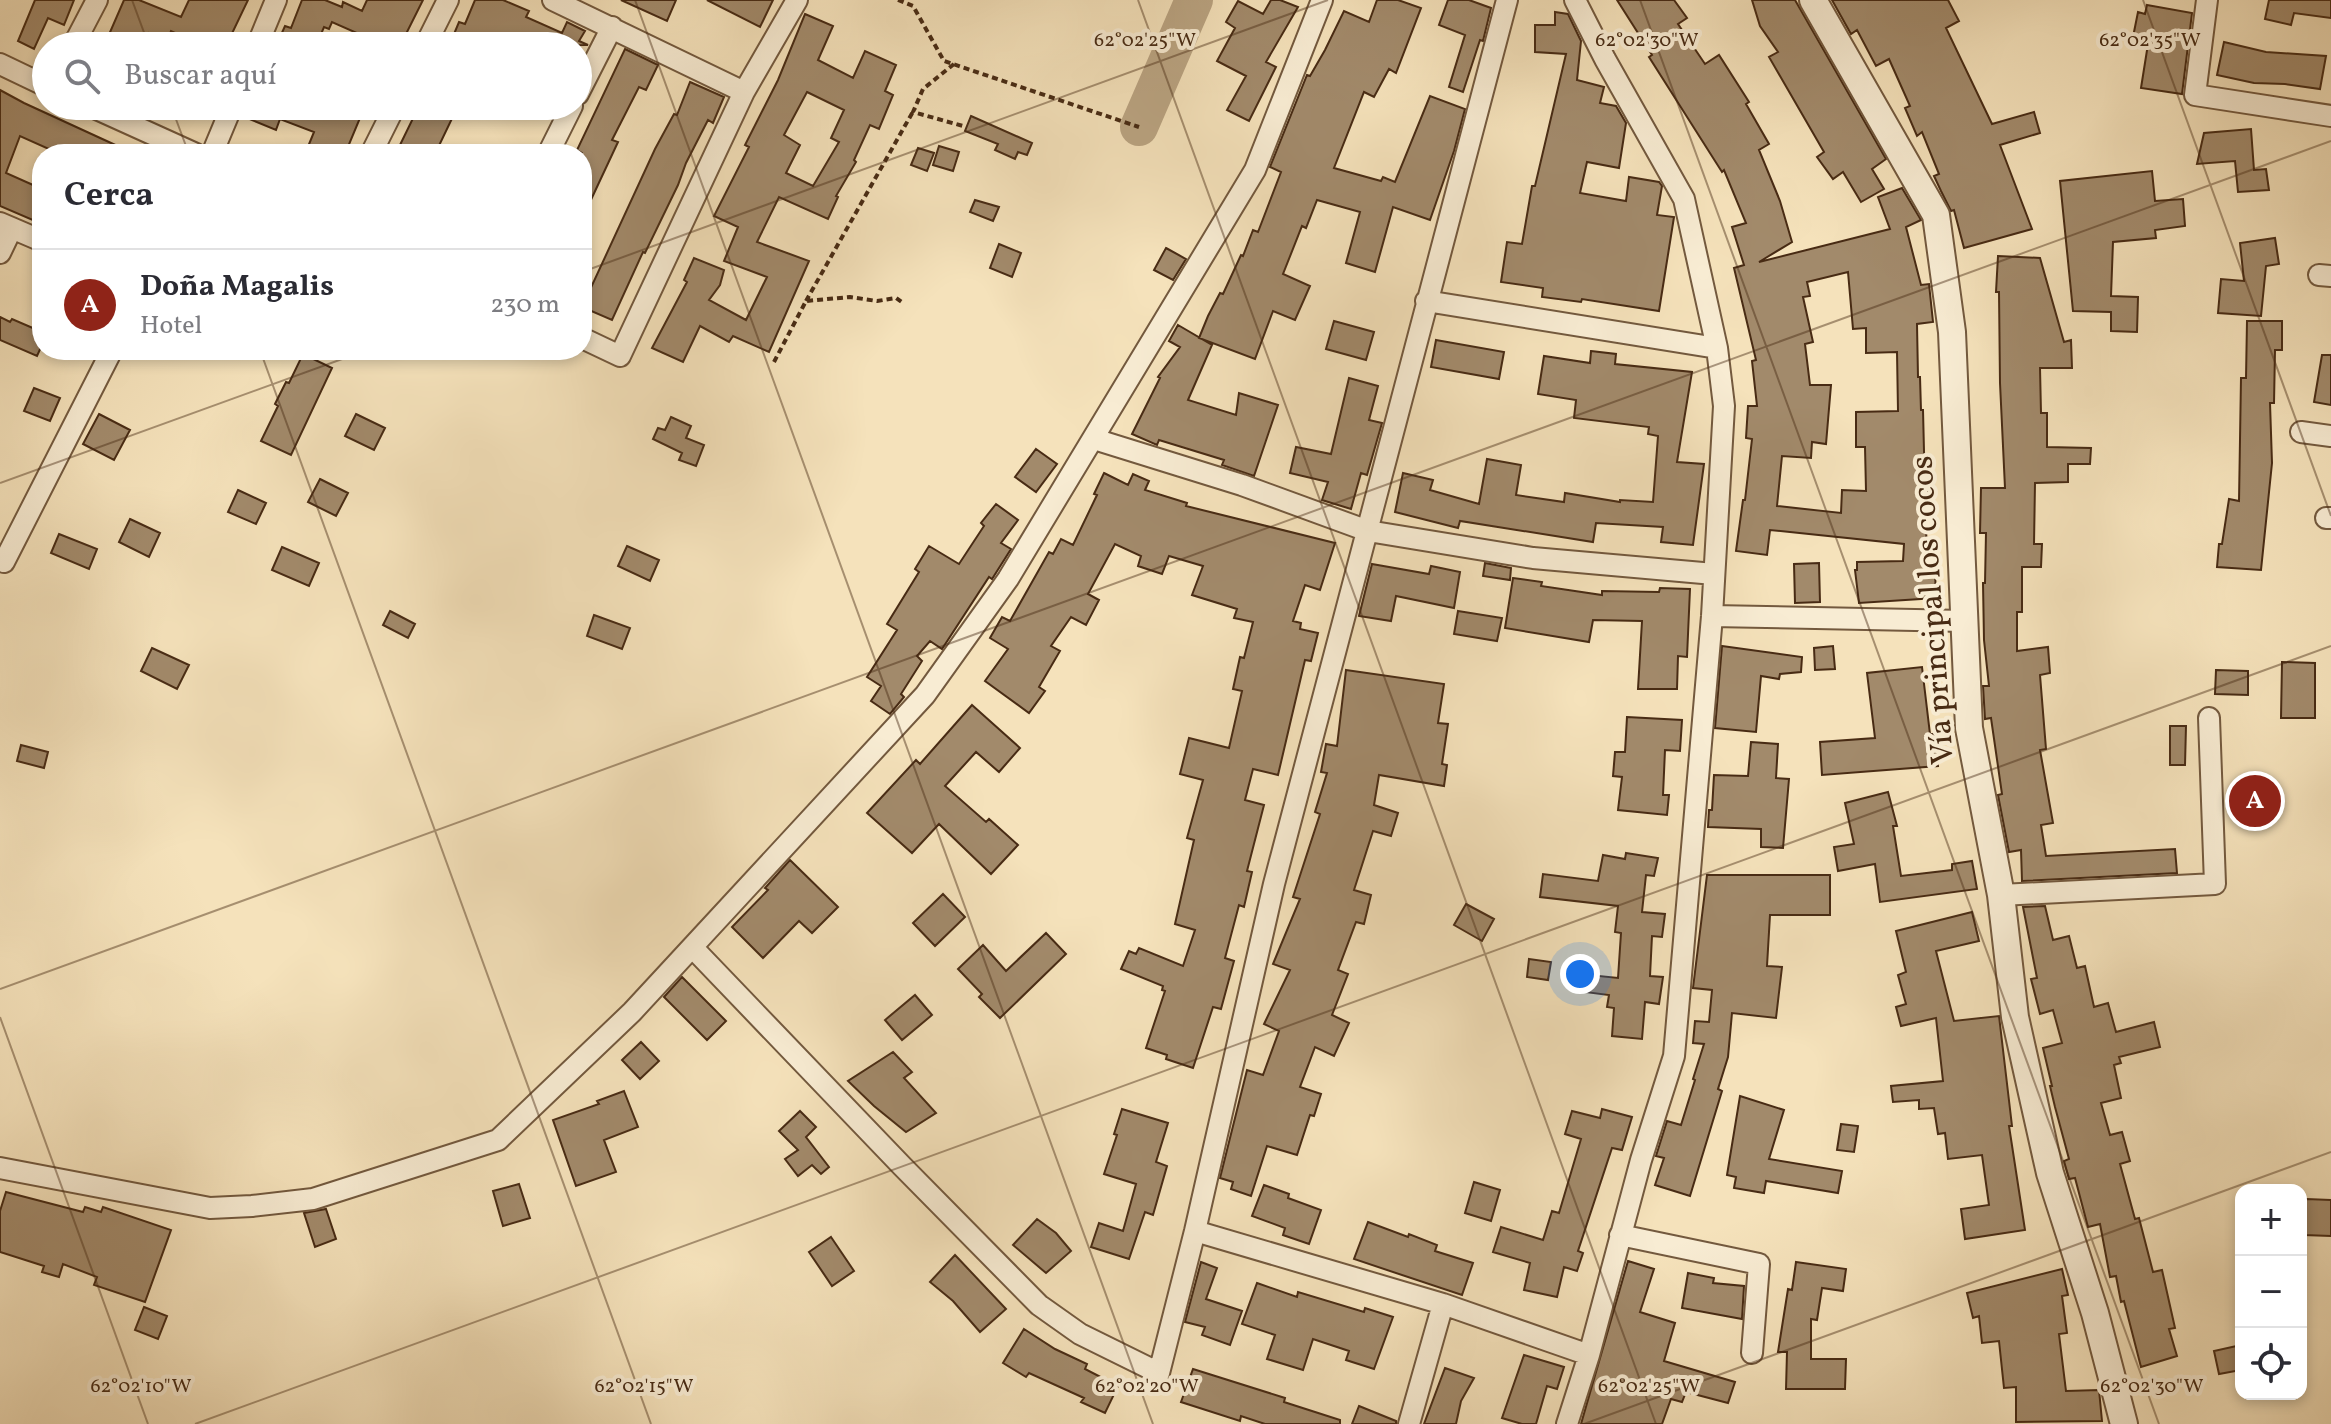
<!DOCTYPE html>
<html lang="es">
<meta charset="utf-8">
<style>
body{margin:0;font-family:Vollkorn,serif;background:#f2f2f3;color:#2b2b33}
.controls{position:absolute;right:24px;bottom:24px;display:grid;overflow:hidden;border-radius:16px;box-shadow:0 4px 12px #0003}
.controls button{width:72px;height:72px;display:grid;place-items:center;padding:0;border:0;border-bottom:2px solid #e1e1e2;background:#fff;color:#2b2b33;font:40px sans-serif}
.you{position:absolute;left:1580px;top:974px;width:28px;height:28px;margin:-20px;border:6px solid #fff;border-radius:50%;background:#1a73e8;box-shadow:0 0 0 12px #1a73e833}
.badge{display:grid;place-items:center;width:52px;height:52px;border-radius:50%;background:#8f2418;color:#fff;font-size:26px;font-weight:700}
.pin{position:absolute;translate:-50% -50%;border:4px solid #fff;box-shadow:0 2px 8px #0006}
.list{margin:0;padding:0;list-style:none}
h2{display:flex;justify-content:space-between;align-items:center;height:104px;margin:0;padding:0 32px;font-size:34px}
h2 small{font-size:26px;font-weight:400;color:#7c7c81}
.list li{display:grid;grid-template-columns:52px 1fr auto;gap:24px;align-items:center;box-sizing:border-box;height:112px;padding:0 32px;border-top:2px solid #e1e1e2}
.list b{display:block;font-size:30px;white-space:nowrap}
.list p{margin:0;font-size:26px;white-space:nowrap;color:#7c7c81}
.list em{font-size:26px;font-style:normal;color:#7c7c81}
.icon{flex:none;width:44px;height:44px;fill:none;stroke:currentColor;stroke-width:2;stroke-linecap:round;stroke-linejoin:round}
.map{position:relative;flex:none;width:2331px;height:1424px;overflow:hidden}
.search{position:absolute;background:#fff;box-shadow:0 4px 12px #0003;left:32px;top:32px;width:560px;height:88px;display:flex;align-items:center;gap:20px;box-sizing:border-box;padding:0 28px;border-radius:44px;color:#7c7c81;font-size:30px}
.panel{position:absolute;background:#fff;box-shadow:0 4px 12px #0003;left:32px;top:144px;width:560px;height:216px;border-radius:32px}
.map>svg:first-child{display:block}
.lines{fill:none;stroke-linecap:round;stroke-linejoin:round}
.river{stroke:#baa482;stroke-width:38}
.building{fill:#a28a6b;stroke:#482b14;stroke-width:2;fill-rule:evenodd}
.minor-casing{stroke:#73593e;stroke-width:24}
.tertiary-casing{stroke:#73593e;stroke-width:30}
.path{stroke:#482b14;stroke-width:4;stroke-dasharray:6 4;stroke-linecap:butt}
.minor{stroke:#f8ecd3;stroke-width:20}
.tertiary{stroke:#f8ecd3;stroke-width:26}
.ticks{fill:none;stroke:#482b14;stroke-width:2;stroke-opacity:0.45}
.labels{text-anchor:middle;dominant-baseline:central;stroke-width:8;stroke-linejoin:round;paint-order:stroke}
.street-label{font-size:32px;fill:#482b14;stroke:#f8ecd3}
.ticks-label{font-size:20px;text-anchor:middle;fill:#482b14;stroke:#f8ecd3;stroke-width:8;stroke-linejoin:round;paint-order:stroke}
</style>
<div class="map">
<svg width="2331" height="1424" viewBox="0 0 2331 1424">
<rect width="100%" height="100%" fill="#f5e2bb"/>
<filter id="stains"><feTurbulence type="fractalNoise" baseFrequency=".0025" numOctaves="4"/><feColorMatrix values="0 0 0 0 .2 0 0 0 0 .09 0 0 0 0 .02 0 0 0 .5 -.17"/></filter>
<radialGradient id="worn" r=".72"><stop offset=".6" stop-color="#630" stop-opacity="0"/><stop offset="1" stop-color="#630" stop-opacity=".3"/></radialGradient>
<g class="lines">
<path class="river" d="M1139,127l55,-127"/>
</g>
<path class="building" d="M35,0h39l-10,25 -16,-7 -14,31 -16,-8z
M124,0h15l42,17 8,-17h59l-22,46h-22l-33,-15 -4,10 -18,-8 -5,13h-40z
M302,0h23l17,7 1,-5 19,9 5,-11h56l-23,46h-27l-9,-4 2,-5 -34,-15 -3,7 -5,-2 -8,19h-40l9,-20 6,2z
M475,0h28l26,11 -3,6 36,16 5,-11 18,9 -6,10 9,4 -139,1 10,-24 6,2z
M621,0h55l-9,21z
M707,0h66l-13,27z
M1271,0h9l18,7 -32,55 10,5 -27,54 -22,-11 19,-34 -29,-15 18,-33 -9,-6 12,-21 25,13z
M1377,0h21l23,8 -25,65 -7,-4 -15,28 -10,-5 -30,76 47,13 2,-4 12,5 35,-86 35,13 -11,42 -24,69 -37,-13 -18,65 -29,-9 14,-51 -43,-12 -11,28 -4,-2 -19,48 27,12 -15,34 -22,-9 -18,48 -56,-21 9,-22 12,-23 3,1 18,-39 2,1 10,-26 5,2 23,-60 -11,-5 37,-92 3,1 15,-26 19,-39 25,11z
M1448,0h21l22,8 -8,33 -3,-1 -17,52 -14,-5 16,-52 -26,-10z
M1617,0h57l13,18 -9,6 27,40 14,-9 30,47 -3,2 23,40 -10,6 21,51 12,41 -33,20 131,-33 -12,-32 24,-9 19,32 -15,7 15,58 8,-1 4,38 -16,2 1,53h2l1,33h2l2,82h3l-2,51 8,-1 2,56 -77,5 -4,-33h2v-8l46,-1 1,-17 -134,-14 -3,25 -31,-4 7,-51h2l7,-61 -6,-1 2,-32h9l-5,-45 4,-1 -22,-92 10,-3 -12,-38 14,-4 -22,-53 -2,2 -73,-115 3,-2zM1848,272l5,57 13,-1v25l31,-1 1,59 -42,1v35h9l1,44 -24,-1 -1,23 -64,-7 5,-50 29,2 1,-16 14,2 5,-59h-21l-5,-41 8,-2 -10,-45 7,-1 -3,-14z
M1752,0h43l91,159 -14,10 12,20 -23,13 -18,-30 -10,7 -16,-22 7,-5 -55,-95 9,-5 -18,-26z
M1832,0h116l11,21 -13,7 46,96 42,-12 6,21 -40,12 32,84 -68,19 -10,-38 -3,1 -10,-20 -7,-15 5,-2 -17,-42 -5,4 -12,-28 5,-2 -21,-47 -13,7 -19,-36 -6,4z
M2269,0h62v18l-37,-5 -3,12 -26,-6z
M2147,5l45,8 -10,81 -41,-6 7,-44 -16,-2 6,-30 7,2z
M1555,12l13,2 13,27 -4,39 27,7 -4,16 16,3 10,17 -7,45 -32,-6 -7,31 46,8 3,-24 30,5 3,4 -5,29 17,2 -15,94 -77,-12 -1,3 -39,-5 1,-9 -42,-6 6,-40 15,2 10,-58h3l31,-132 -31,-2v-27h20z
M805,14l28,12 -15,34 35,18 12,-27 31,14 -11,26 8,4 -14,34 -9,-4 -16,35 2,2 -20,34 2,1 -10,22 -49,-22 -22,45 52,19 -40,91 -36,-16 -4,6 -29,-16 -17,36 -31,-14 35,-66 -3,-2 10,-22 30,12 -4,15 -11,15 37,20 21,-43 -43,-16 14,-34 -24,-11 35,-69 -4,-2 33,-65zM807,92l37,18 -13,28 8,4 -26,44 -27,-13 14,-28 -16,-10z
M2224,42l42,10 60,4 -6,33 -35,-5 -31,-1 -37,-8z
M625,49l33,16 -12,25 -7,-3 -27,53 6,2 -36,77v-66l-5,-3z
M690,82l34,15 -11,26 -5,-3 -22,43 -8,22 -33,68 -2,-1 -31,68 -30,-13 73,-158 19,-35 3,1z
M0,90l24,13 111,51h-75l-40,-18 -14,37 36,16v35l-42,-18z
M245,106h52l28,11 5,-11h35l-20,48h-40l9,-22 -34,-13 -4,11 -34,-14z
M419,106h39l-23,48h-19l-17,-7z
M971,116l61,27 -5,12 -9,-3 -3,7 -20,-9 3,-6 -33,-13z
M2251,129l3,41 12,-1 3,21 -31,2 -3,-31 -38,3 7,-31z
M939,146l20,6 -6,19 -20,-6z
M918,148l16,5 -7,18 -16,-6z
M2152,171l3,30 28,-2 2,27 -30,4 1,8 -43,4 -2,54 27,1 -1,35 -26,-1v-19l-38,-1 -13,-130z
M975,200l24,7 -6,14 -23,-9z
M2275,238l4,26 -13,2 -5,50 -43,-3 3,-34 23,2 -4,-38z
M999,244l22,9 -9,24 -22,-9z
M1166,248l20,11 -13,21 -19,-10z
M1998,256l42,2 24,84 7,-2 1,28h-32l1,45h6v34l44,1 -1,16h-22v18l-33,1 -1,61h8l-1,23h-19v45h-5v39l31,-4 2,26 -10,2 6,74 -6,1 13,73 -12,2 5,31 129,-7 2,24 -155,8 -1,-31 -12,2 -11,-57 4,-1 -11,-76 -6,1 -2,-33h6l-5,-46 -1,-57h2l1,-50h-6l1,-45h24l-5,-105 -1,-91h-3z
M0,317l10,5 2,-3 30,13v13l-5,11 -37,-16z
M1334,321l40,11 -8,28 -40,-11z
M2247,321h35v29h-7l-1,53h-4l2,60 -11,107 -44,-3 2,-23h3l7,-45 10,2 2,-123h5z
M1178,325l34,20 -24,55 48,15 3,-22 39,12 -24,71 -32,-11 2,-5 -65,-20 -2,5 -25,-11 28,-56 -2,-1 22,-30 -11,-6z
M1436,340l68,12 -5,27 -68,-12z
M1591,351l25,3 -1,10 77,8 -15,90 27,2 -11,81 -32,-3 2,-15 -67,-4 -3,19 -133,-21 -2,7 -63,-16 8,-39 30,7 -3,10 49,14 8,-45 34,6 -5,30 48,7 1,-9 55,9v-2l33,2 5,-66 -10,-2 1,-7 -75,-9 2,-18 -38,-6 6,-38 46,7z
M303,354l29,14 -41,87 -30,-14 17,-35 -3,-2 11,-22 3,1z
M2322,355h9v50l-17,-3z
M1349,378l29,8 -9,34 13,3 -15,52 -6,-2 -10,36 -29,-9 6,-18 -38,-9 6,-26 35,7z
M34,388l26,10 -10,23 -26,-10z
M99,414l31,16 -16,30 -31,-16z
M356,414l29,14 -11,22 -29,-14z
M671,417l20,9 -5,12 18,7 -8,21 -17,-6 3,-7 -29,-14 5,-11 7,2z
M1036,449l21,15 -21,28 -21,-15z
M1104,473l24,12 5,-11 16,7 -4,9 42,13 -1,3 149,37 -15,47 -15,-5 -12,36 8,2 -1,6 18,4 -7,28 -6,-1 -27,115 -25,-6 -8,31 19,5 -17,66 5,1 -8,35 -5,-2 -14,53 9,3 -13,48 -8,-2 -20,61 -27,-9 1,-4 -21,-7 19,-57 -3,-1 1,-4 -42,-17 8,-18 7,3 3,-6 44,18 12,-36 -20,-6 19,-84 -7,-2 16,-58 -23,-6 9,-36 40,10 13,-57 -9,-2 7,-32 4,1 9,-36 -19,-4 3,-9 -45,-14 11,-29 -34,-10 -7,18 -24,-8 3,-10 -26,-12 -27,50 11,6 -13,25 -15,-8 -20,29 9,5 -21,36 6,4 -16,22 -44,-32 23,-32 -18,-11 12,-21 8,4 39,-69 4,2 8,-15 12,6 24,-50 -3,-1z
M320,479l28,14 -12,23 -28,-14z
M238,490l28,13 -10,21 -28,-12z
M996,504l22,16 -17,23 10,6 -19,30 -3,-2 -47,72 -12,-8 -13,15 5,5 -21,33 3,3 -14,17 -19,-13 10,-15 -14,-9 30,-47 -10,-6 32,-52 -4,-3 14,-23 30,18 25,-38 -3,-3z
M130,519l30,14 -11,24 -30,-15z
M59,534l38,15 -8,20 -38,-16z
M627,546l32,14 -9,21 -32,-15z
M282,547l37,16 -10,23 -37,-16z
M1485,563l26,5 -1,12 -27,-4z
M1819,563l1,39 -25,1 -1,-39z
M1372,564l57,10 2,-8 29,6 -6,36 -58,-12 -5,25 -32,-5z
M1513,578l29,4 -1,4 61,9v-4l57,1 1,-4 30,1 -3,68 -9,-1 -1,33h-39l4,-68 -49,-1 -4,22 -84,-14z
M390,611l25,13 -7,14 -25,-13z
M1458,611l44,7 -5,23 -43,-7z
M594,615l36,13 -8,21 -35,-13z
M1722,646l80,11 -1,15 -21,2 -1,5 -18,-3 -5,56 -41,-4z
M1833,646l2,23 -20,1 -1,-22z
M152,648l37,17 -12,24 -36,-18z
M2282,662l33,1v55h-34z
M1922,667l8,67h5l3,32 -116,9 -2,-33 55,-4 -8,-65z
M1346,670l98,14 -6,39 10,1 -6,40 5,1 -3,21 -65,-11 -5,30 24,8 -7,23 -18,-5 -19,59 17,5 -7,29 -8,-2 -18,48 10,4 -16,41 17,8 -15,33 -19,-9 -15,40 21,7 -7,22 -4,-1 -13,40 -30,-9 -16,50 -20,-7 2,-7 -13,-4 27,-108 16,5 16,-44 -15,-7 26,-54 -17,-6 27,-65 -7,-2 27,-83 -5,-2 12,-39 -6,-1 5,-28 11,2z
M2216,670l32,1v24l-33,-1z
M972,705l48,43 -21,24 -23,-20 -31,34 41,36 3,-3 29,26 -27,29 -52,-50 -27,29 -45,-40 49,-53 4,4z
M1627,717l55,3 -2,31 -15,-1 -2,45h6l-2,20 -49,-5 4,-33 -9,-1 2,-24h10z
M2170,726h16l-1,39h-15z
M1751,742l27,2 -2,34 13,1 -6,69 -22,-1v-18l-53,-2 1,-17h3l2,-35 34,1z
M21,745l27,7 -4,16 -27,-7z
M1888,792l9,34h-4l8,50 51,-6v-6l20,-3 5,28 -97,13 -5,-38 -37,7 -4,-24 20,-3 -9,-41z
M1626,853l32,5 -4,18 -8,-1 -4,37 23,2 -3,23 -10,-1 -2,40 13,1 -4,27 -14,-2 -3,37 -30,-3 2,-28 -7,-1 2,-12 -32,-4 3,-17 38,4 3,-45 -6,-1 3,-26 -78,-9 3,-23 55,7 5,-26 22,4z
M790,860l48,47 -26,26 -13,-12 -36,37 -31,-31 36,-37 -3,-2z
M1707,875h123v40h-60l-3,51 15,1 -6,51 -44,-5 -4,44 -10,32 4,2 -32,105 -35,-11 9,-27 -8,-2 11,-35 14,4 14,-45 -2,-1 11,-35 -11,-1 2,-22 14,1 3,-32 -19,-2z
M943,894l22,23 -30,29 -22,-23z
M1466,904l28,15 -12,22 -28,-16z
M2045,906l8,34 16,-4 8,32 8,-2 9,41 14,-4 8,29 38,-10 6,25 -41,10 2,6 -7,2 7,33 -20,5 9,32 12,-3 8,29 -10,3 15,55 4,-1 14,54 9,-2 13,58 -6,1 8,27 -36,11 -17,-66 -3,1 -5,-26 -6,1 -10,-53 -12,3 -13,-49 -6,1 -5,-18 5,-2 -14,-52 -5,-21h2l-9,-38 19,-5 -9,-33 -13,4 -9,-35 6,-1 -14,-71z
M1972,912l7,29 -43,10 18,70 45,-5 13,110h-3l16,104 -60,9 -4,-30 28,-4 -7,-50 -34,4 -3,-26 -7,1 -4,-26 -15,1v-9l-26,2 -2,-16 52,-5 -7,-63 -35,8 -5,-19 10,-3 -8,-29 8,-3 -10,-41z
M1046,933l20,21 -66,64 -21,-21 3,-3 -24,-25 25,-24 23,26z
M1529,959l22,3 -3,18 -21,-3z
M682,977l44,44 -19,19 -43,-43z
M915,995l17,20 -30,25 -17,-20z
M641,1042l18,19 -19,18 -18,-19z
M893,1052l19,20 -8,6 32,35 -30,19 -32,-26 -26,-25z
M624,1091l14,36 -34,13 12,32 -40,14 -23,-66 46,-16 -2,-3z
M1740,1096l44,14 -15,49 73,12 -4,22 -72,-12 -2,12 -30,-5 2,-11 -9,-2z
M1122,1109l46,14 -12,39 11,4 -14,49 -8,-3 -16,47 -38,-12 8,-24 24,8 13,-47 -32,-10 13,-39 -3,-1z
M1602,1109l30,8 -10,33 -10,-2 -34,103 5,2 -6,18 -13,-4 -7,30 -33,-7 6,-27 -37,-11 8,-25 42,13 9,-29 7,2 22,-74 -16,-5 7,-23 28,7z
M800,1111l16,16 -10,10 23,30 -8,7 -9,-9 -14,11 -13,-17 13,-9 -19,-19z
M1841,1124l17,2 -4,26 -17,-2z
M1474,1182l26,8 -9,31 -26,-8z
M519,1184l11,34 -27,8 -10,-35z
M1264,1185l25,9 -1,4 33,12 -12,34 -26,-9 2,-7 -33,-12z
M6,1192l77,20 2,-5 16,5 2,-5 68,23 -26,72 -51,-17 3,-8 -34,-13 -4,13 -17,-5 2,-6 -44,-14v-41z
M2306,1199l25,1v36l-27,-1z
M326,1209l10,30 -21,8 -11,-34z
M1037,1219l19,14 15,18 -25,22 -33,-28z
M1368,1222l40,15 1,-3 28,11 -2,6 38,12 -11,32 -108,-36z
M831,1237l23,34 -22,15 -23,-34z
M955,1255l51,54 -26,23 -27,-31 -23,-19z
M1628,1261l26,8 -14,43 35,11 -11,38 71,21 -7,21 -42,-11 -4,10 -11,-3 -9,25h-81z
M1201,1262l16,6 -11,31 36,12 -12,34 -28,-10 3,-8 -20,-5z
M1796,1262l50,7 -3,22 -21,-3 -5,32 -6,-1v40h35l-1,30h-59l1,-37h-9l10,-63 4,1z
M2062,1269l6,26 -6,1 5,37 -8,1 7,57 33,-1 3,31 -86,1v-35l-12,1 -5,-47 -17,2 -3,-27 -6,2 -6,-25z
M1688,1273l26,5 -1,5 31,3 -2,33 -60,-11z
M1257,1283l40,14 1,-5 66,20 1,-4 28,9 -19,52 -28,-9 3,-9 -36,-12 -10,31 -36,-11 8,-24 -33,-11z
M144,1307l23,9 -9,23 -23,-9z
M1024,1329l31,20 32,15 -2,5 33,17 -13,27 -24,-11 3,-4 -55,-25 -3,4 -23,-14z
M2241,1345v25l-22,4 -5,-23z
M1524,1355l40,12 -7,22 -10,-3 -11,38h-14l-20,-6z
M1445,1368l29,10 -13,23 -5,23h-32z
M1193,1369l92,29 -1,4 56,18v4h-75l-24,-8 -1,5 -59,-19z
M1359,1406l37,15v3h-44z"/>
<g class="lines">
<defs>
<path id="minor" d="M553,0l191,92
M2207,0l-12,95 136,21
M73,46l24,-46
M257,46l19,-46
M425,46l23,-46
M0,64l46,22
M578,94l34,-67
M90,106l106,48
M212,154l20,-48
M371,154l24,-48
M548,154l24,-48
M0,223l42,18
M0,253l12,-25
M2319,275l12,1
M1426,301l291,47
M582,338l38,18 124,-264 53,-92
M2301,432l30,4
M1094,439l148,46 126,46 165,27 181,16
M2326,518h5
M4,562l108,-212
M1712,616l253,5
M2001,895l214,-11 -6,-166
M693,948l209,218 137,139 41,29 79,39 36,-142 79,-347 233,-884
M0,1168l210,40 42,-2 61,-7 185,-59 134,-128 293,-317 83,-116 247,-409 67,-170
M1195,1231l248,73 146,51
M1620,1235l139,29 -7,89
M1409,1424l34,-120
M1567,1424l22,-69 52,-195 33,-104 38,-440 12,-210 -7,-58 -33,-149 -79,-140 -30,-59"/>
<path id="tertiary" d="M1813,0l123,215 16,117 17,396 32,167 14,122 35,156 45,140 29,111"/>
</defs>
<use href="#minor" class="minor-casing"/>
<use href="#tertiary" class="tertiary-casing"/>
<path class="path" d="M898,0l15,6 31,55 195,66
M954,64l-31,25 -10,23 50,14
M806,301l109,-193
M774,362l32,-61 44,-4 27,4 19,-3 7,5"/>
<use href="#minor" class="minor"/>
<use href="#tertiary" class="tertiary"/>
</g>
<path class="ticks" d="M132,0l17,46M635,0l518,1424M1138,0l518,1424M1640,0l519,1424M2143,0l188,516M171,106l18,48M582,272l746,-272M260,350l391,1074M0,483l367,-133M0,989l2331,-848M0,1017l148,407M195,1424l2136,-778M1584,1424l747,-272"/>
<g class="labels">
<g class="street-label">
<text transform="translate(1934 610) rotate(-94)">Vía principal los cocos</text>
</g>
</g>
<g class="ticks-label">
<text x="2150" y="46">62°02'35"W</text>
<text x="1145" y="46">62°02'25"W</text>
<text x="1647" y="46">62°02'30"W</text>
<text x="141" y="1392">62°02'10"W</text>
<text x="644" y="1392">62°02'15"W</text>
<text x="1147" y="1392">62°02'20"W</text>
<text x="1649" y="1392">62°02'25"W</text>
<text x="2152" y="1392">62°02'30"W</text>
</g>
<rect width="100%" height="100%" filter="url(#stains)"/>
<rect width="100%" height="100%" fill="url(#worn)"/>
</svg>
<div class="controls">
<button>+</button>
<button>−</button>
<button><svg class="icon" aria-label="locate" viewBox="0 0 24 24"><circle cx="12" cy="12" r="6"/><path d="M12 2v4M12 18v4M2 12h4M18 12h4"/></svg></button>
</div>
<div class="you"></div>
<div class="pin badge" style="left:2255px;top:801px">A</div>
<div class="search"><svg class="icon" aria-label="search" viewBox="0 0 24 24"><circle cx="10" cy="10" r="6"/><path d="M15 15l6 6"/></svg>Buscar aquí</div>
<section class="panel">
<h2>Cerca<small></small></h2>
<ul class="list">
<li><span class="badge">A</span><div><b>Doña Magalis</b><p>Hotel</p></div><em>230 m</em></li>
</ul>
</section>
</div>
